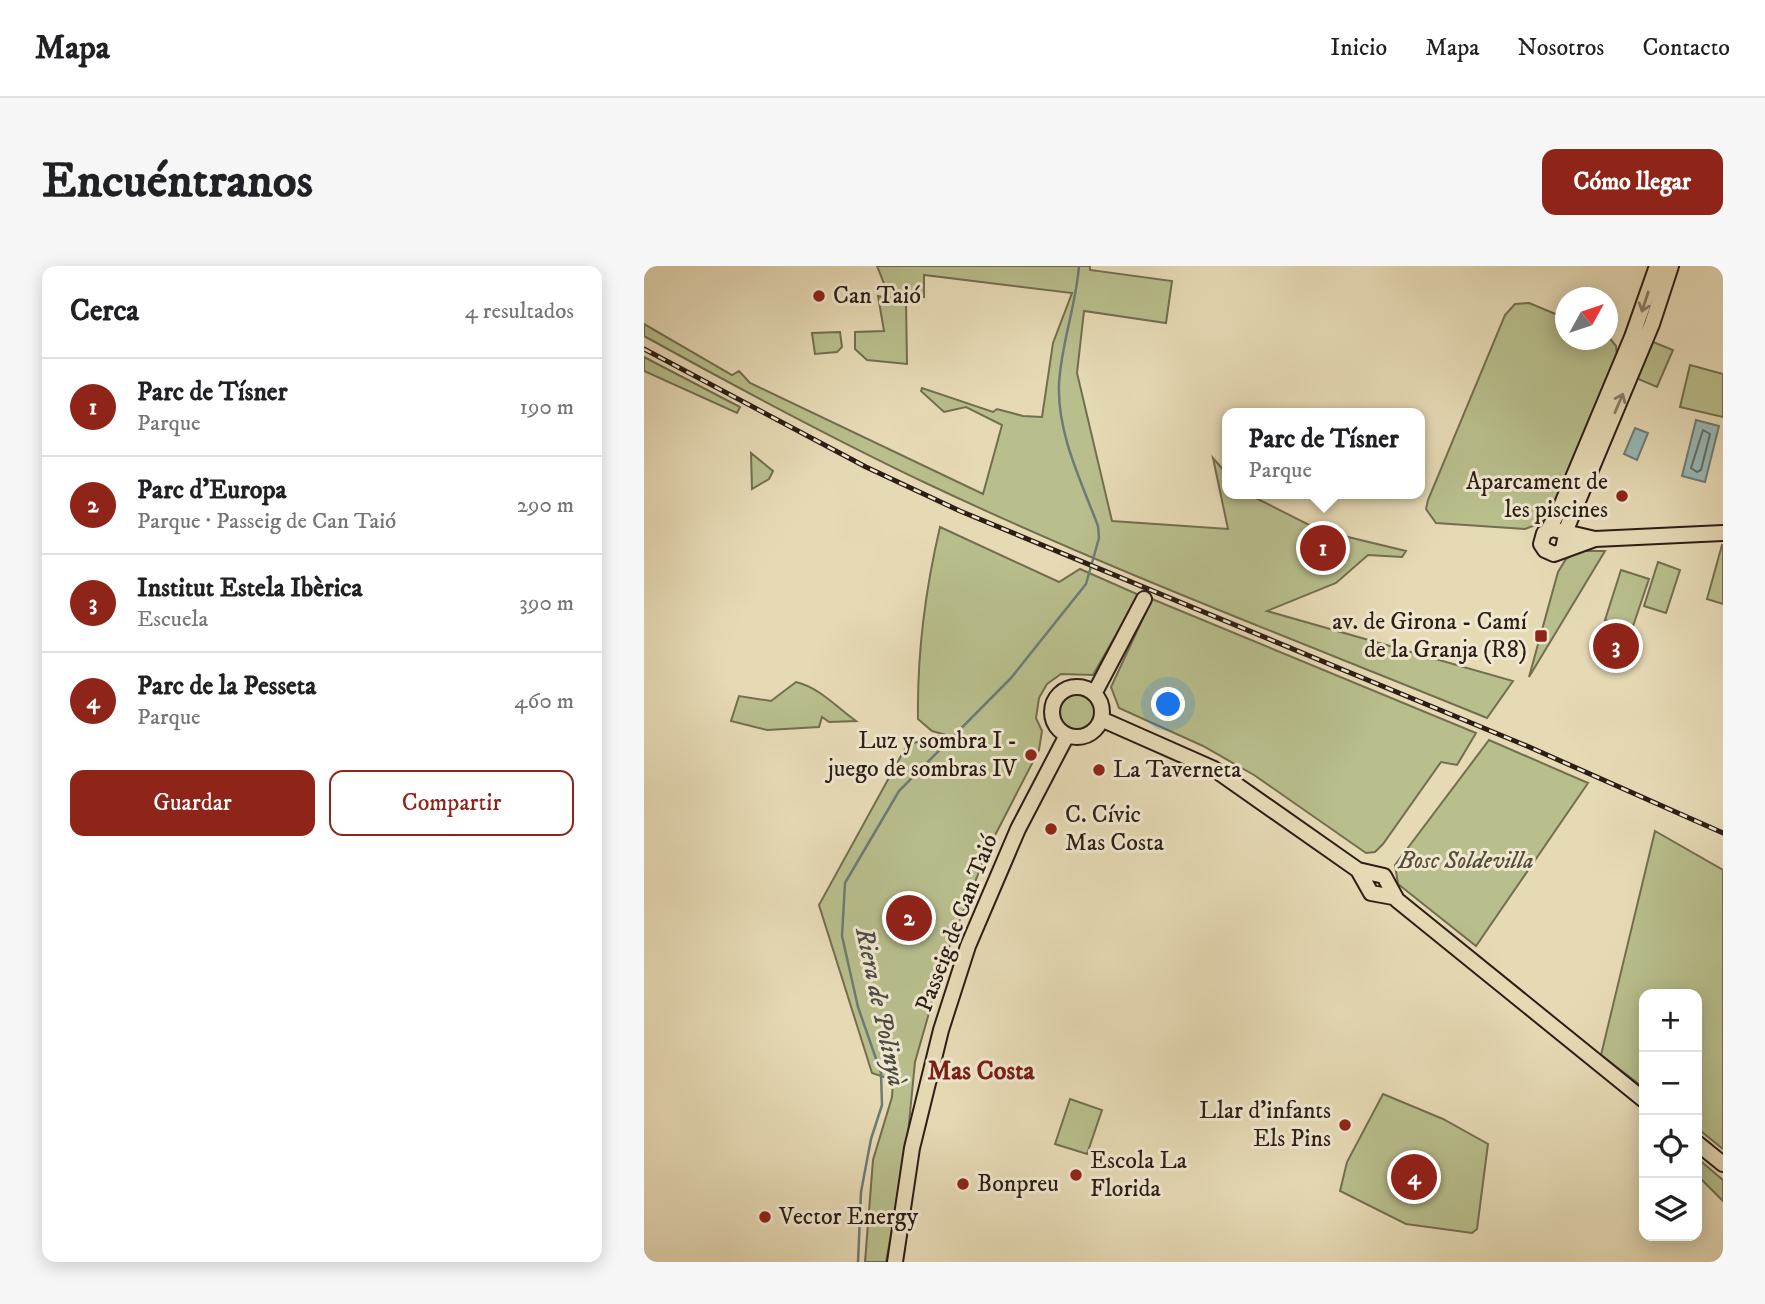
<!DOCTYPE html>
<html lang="es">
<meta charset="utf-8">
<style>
body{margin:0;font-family:"IM FELL DW Pica",serif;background:#f6f6f6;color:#202124}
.controls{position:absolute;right:21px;bottom:21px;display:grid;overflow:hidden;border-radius:14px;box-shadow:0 4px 18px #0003}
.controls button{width:63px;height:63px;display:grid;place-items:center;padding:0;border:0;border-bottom:2px solid #e0e0e0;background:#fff;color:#202124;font:35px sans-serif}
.compass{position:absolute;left:911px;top:21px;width:63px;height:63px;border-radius:50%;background:#fff;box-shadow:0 4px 18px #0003;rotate:50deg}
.you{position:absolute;left:525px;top:439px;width:24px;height:24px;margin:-18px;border:5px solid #fff;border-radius:50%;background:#1a73e8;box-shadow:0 0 0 10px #1a73e833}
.badge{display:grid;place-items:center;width:46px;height:46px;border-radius:50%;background:#8f2418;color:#fff;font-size:23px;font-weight:700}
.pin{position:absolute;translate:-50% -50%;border:4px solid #fff;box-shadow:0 2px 7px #0006}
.popup{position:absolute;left:578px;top:142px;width:203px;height:91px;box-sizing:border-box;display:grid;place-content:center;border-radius:14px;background:#fff;filter:drop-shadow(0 2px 5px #0005);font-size:23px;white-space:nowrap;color:#757577}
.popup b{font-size:26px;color:#202124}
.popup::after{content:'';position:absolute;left:50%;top:100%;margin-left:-14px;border:14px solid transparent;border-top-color:#fff}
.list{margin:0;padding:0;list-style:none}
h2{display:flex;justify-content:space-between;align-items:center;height:91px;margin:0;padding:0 28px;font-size:30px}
h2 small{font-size:23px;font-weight:400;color:#757577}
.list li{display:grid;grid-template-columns:46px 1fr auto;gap:21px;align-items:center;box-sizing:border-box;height:98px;padding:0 28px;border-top:2px solid #e0e0e0}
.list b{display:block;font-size:26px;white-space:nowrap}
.list p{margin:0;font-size:23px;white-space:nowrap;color:#757577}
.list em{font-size:23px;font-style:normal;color:#757577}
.actions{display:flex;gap:14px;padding:21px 28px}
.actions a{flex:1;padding:16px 0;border:2px solid #8f2418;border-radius:14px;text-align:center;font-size:24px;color:#8f2418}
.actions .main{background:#8f2418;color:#fff}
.icon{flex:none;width:38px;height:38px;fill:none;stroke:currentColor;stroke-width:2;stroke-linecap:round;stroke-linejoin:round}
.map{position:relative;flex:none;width:1079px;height:996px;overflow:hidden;border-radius:14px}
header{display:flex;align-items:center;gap:42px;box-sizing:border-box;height:98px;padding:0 35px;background:#fff;border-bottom:2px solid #e0e0e0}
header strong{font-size:33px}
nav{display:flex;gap:38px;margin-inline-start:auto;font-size:24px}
.intro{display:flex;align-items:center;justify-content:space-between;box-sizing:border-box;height:168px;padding:0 42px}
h1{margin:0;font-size:49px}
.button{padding:18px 32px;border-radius:14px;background:#8f2418;color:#fff;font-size:24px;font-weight:700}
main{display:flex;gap:42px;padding:0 42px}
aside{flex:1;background:#fff;border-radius:14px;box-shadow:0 4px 18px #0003}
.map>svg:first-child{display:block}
.green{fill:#b8be8c;stroke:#726e50;stroke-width:2}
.water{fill:#98b9b6;stroke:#6d7b76;stroke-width:2}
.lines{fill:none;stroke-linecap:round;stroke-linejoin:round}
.shore{stroke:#626c66;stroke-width:2}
.stream{stroke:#6d7b76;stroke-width:2.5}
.major-casing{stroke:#2c1e15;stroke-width:18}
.major{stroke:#e6dab5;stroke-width:14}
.rail-casing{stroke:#2c1e15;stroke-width:5}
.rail{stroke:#efe7cf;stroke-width:2.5;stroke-dasharray:8;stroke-linecap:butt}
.oneway{stroke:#897c65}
.poi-dot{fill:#8f2418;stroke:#efe7cf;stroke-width:2.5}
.labels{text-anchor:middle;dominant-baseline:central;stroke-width:6;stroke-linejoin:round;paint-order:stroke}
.poi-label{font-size:24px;fill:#2c1e15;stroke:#efe7cf;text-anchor:start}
.park-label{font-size:24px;font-style:italic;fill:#564e39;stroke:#efe7cf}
.street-label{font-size:24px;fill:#2c1e15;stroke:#efe7cf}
.water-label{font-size:26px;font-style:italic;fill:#4c4c45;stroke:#efe7cf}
.neighbourhood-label{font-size:26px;font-weight:bold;fill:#7a1f14;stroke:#efe7cf}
</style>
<header>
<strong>Mapa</strong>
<nav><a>Inicio</a><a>Mapa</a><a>Nosotros</a><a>Contacto</a></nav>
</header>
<div class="intro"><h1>Encuéntranos</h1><a class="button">Cómo llegar</a></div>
<main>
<aside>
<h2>Cerca<small>4 resultados</small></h2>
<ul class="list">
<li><span class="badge">1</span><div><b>Parc de Tísner</b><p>Parque</p></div><em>190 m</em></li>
<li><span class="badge">2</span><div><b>Parc d'Europa</b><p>Parque · Passeig de Can Taió</p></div><em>290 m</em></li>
<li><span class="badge">3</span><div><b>Institut Estela Ibèrica</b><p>Escuela</p></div><em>390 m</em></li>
<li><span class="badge">4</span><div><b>Parc de la Pesseta</b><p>Parque</p></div><em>460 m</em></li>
</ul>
<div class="actions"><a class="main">Guardar</a><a>Compartir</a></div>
</aside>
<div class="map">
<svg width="1079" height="996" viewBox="0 0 1079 996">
<rect width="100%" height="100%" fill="#e6dab5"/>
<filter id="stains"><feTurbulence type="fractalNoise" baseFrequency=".00286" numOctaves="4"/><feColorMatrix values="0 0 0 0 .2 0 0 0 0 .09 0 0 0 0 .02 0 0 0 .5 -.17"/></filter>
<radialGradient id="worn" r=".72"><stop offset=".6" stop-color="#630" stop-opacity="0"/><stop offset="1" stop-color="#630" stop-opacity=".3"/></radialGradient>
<path class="green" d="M233,0h213v4l82,11 -6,42 -82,-12 -7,62 35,148 116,8 -15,-71 14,16v20h21l71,36 87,21 -4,6 -34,-2 -32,28 -69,28 246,70 -26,37c-186,-76 -375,-147 -557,-233 -97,-46 -192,-97 -286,-149v-12l88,51 7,-4 11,12 233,111 19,-69 -36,-18 -22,5 -23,-21 1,-3 71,24 4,-3 26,7 19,1 11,-74 19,-50 -148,-18v22l-18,2 1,65 -40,-4 -12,-11v-17l29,-1 -6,-35 5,1 4,-6z
M885,37l36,15 1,22h42v-4l8,10 1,9 -65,156 -11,12 -16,6 -89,-6 -10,-14 2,-9 77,-185 10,-11z
M196,66l2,15 -5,5 -22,2 -3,-21z
M1009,76l20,8 -16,37 -21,-9z
M0,91l96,50 -3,6 -93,-42z
M1046,99l33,9v43l-43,-10z
M107,187l22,18 -4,8 -17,10z
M296,261l119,55 21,-13 59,26 -46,80 -32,-1 -14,10 -8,14 -3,20 6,13 -3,19 -50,97 -44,110 -30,105 -9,92 -20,108h-21l8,-102 19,-63 1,-17 -21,-7 -53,-168 88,-160 36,-11 -11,-3 -14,-12c-1,-65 7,-128 22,-192z
M1078,279h1v59l-16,-5z
M936,285h25l-76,126 29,-105 8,-13z
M1014,296l22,8 -14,43 -22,-7z
M977,304l28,9 -17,50 -27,-9z
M508,333l324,134 -19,32 -16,-3 -58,82 -8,8 -9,1 -112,-78 -51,-29 -84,-38 -8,-21z
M152,416c24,6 39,24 60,39l-27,1 -7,-5 -3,10 -52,3 -36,-9 8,-25 32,5z
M414 446a19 19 0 1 1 38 0a19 19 0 1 1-38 0Z
M845,474l99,43 -112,163 -78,-62 -3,-19z
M1011,565l68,39v279l-26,-21v-134h-53v94l-43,-33z
M739,828l60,25 45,25 -11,85 -5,4 -66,-9 -66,-33 7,-29z
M426,833l32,11 -15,44 -32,-10z
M1053,892l26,22v21l-26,-26z"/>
<path class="water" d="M1052,154l23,6 -14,56 -23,-6z
M991,162l13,5 -11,27 -13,-6z"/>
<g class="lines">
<path class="shore" d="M1059,164l7,4 -9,36 -4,2 -6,-4z"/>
<path class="stream" d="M214,996l3,-70 10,-53 11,-34 -1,-32 -23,-66 -16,-71 3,-53 54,-92 112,-113 75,-94 13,-46 -1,-12c-17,-45 -41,-93 -39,-142 2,-40 17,-78 20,-118"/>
<defs>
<path id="major" d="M904,264l11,-19 73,-174 25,-71
M951,273l-43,-10 -8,4 -3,11 4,6 9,4 41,-15 128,-6
M919,283l5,-24 84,-201 19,-58
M408 446a25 25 0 1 1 50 0a25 25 0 1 1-50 0Z
M450,428l50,-95
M457,453l113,50 144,101 13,23 22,4
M714,604l26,6 13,24 247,200
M1053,877l26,21
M251,996l17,-114 29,-118 27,-84 50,-117 49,-94"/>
</defs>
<use href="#major" class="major-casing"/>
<use href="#major" class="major"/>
<defs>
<path id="rail" d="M0,83l222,118 94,44 567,235 196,87"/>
</defs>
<use href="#rail" class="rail-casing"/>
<use href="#rail" class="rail"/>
</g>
<defs><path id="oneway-shaft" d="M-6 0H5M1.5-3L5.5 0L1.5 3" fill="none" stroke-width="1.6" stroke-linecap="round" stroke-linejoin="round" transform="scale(1.75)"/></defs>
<g class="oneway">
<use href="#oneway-shaft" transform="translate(1001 36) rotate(108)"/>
<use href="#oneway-shaft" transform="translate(975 137) rotate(-67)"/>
</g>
<g class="poi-dot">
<circle cx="175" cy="30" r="7"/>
<circle cx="978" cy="230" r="7"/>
<rect x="890" y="363" width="14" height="14" rx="3.5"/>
<circle cx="387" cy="489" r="7"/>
<circle cx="455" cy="504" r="7"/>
<circle cx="407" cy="563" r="7"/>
<circle cx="701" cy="859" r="7"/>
<circle cx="432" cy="909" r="7"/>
<circle cx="319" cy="918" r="7"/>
<circle cx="121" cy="951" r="7"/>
</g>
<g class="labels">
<g class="poi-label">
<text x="189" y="30">Can Taió</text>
<text x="964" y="216" text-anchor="end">Aparcament de<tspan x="964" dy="28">les piscines</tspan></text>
<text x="883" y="356" text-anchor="end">av. de Girona - Camí<tspan x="883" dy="28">de la Granja (R8)</tspan></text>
<text x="373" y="475" text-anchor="end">Luz y sombra I -<tspan x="373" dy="28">juego de sombras IV</tspan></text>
<text x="469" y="504">La Taverneta</text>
<text x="421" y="549">C. Cívic<tspan x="421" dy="28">Mas Costa</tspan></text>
<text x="687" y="845" text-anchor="end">Llar d'infants<tspan x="687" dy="28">Els Pins</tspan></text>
<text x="446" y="895">Escola La<tspan x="446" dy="28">Florida</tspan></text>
<text x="333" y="918">Bonpreu</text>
<text x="135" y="951">Vector Energy</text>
</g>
<g class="park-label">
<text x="822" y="595">Bosc Soldevilla</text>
</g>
<g class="street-label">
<text transform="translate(313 657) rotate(-69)">Passeig de Can Taió</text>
</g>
<g class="water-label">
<text transform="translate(236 741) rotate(78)">Riera de Polinyà</text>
</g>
<g class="neighbourhood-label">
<text x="337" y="805">Mas Costa</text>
</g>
</g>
<rect width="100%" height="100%" filter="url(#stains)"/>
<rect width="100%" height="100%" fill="url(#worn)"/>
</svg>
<div class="controls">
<button>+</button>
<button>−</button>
<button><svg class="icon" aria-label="locate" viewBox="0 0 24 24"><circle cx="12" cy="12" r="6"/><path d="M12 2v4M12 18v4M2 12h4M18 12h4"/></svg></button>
<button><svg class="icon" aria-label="layers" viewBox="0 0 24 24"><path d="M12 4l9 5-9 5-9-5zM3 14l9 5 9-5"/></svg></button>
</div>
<svg class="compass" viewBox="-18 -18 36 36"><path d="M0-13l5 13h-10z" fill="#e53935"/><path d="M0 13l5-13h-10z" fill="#757577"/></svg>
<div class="you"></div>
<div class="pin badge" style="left:679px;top:282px">1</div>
<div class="popup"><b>Parc de Tísner</b>Parque</div>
<div class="pin badge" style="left:265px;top:652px">2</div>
<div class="pin badge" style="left:972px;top:380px">3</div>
<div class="pin badge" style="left:770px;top:911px">4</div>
</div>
</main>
